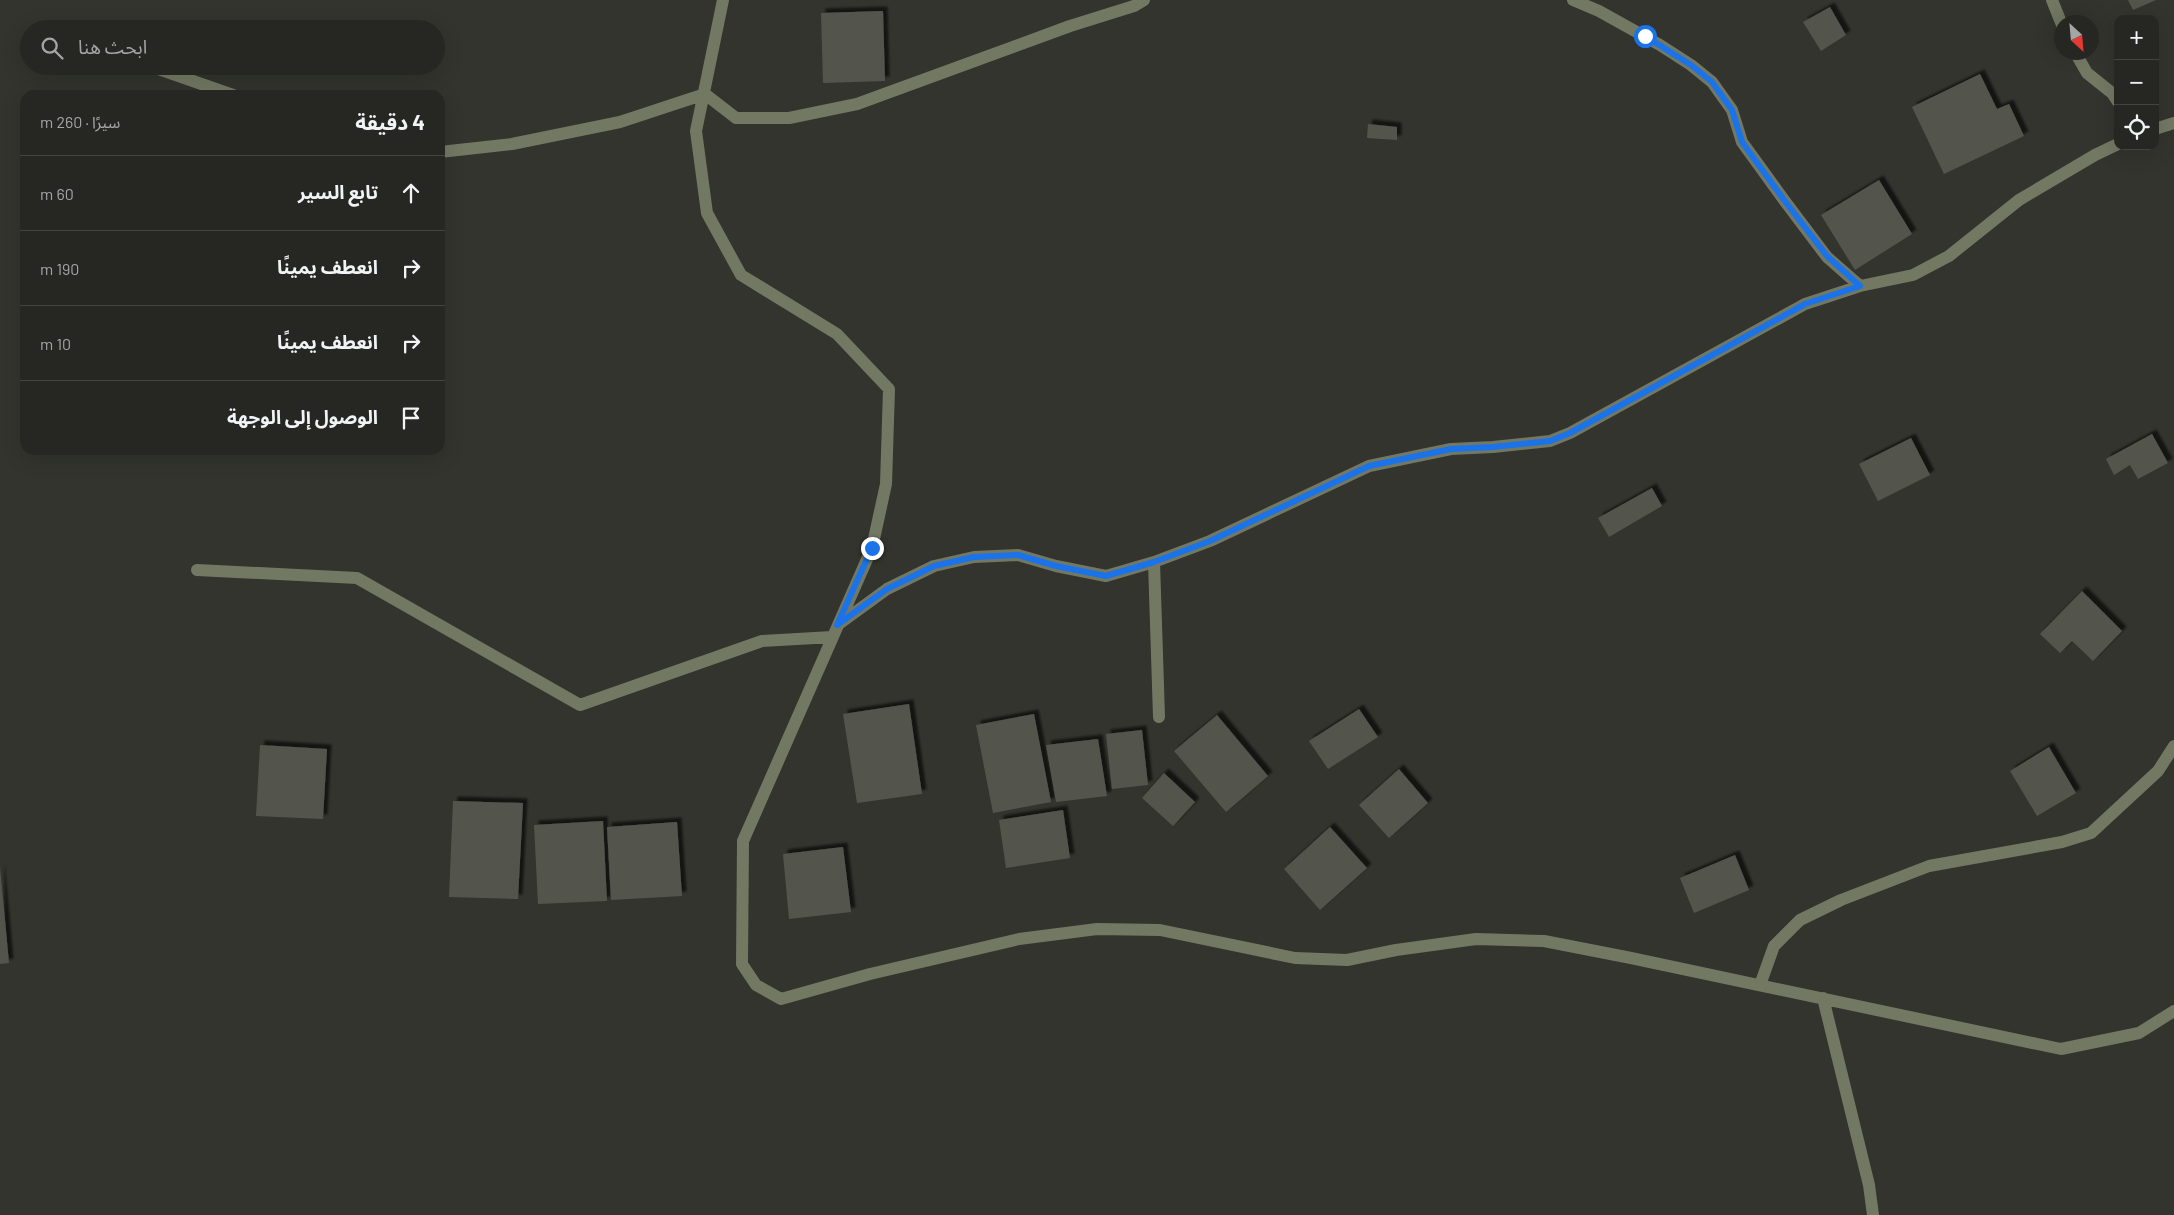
<!DOCTYPE html>
<html lang="ar">
<meta charset="utf-8">
<style>
body{margin:0;font-family:Barlow,"Noto Sans Arabic",sans-serif;background:#2e2f2a;color:#f1f3f6;direction:rtl}
.controls{position:absolute;right:15px;top:15px;display:grid;overflow:hidden;border-radius:10px;box-shadow:0 5px 20px #0002}
.controls button{width:45px;height:45px;display:grid;place-items:center;padding:0;border:0;border-bottom:1px solid #424440;background:#262722;color:#f1f3f6;font:25px sans-serif}
.compass{position:absolute;left:2054px;top:15px;width:45px;height:45px;border-radius:50%;background:#262722;box-shadow:0 5px 20px #0002;rotate:154deg}
.stop{position:absolute;width:15px;height:15px;margin:-11px;border:4px solid #1a73e8;border-radius:50%;background:#fff}
.stop.end{background:#1a73e8;border-color:#fff;box-shadow:0 1px 5px #0008}
.list{margin:0;padding:0;list-style:none}
h2{display:flex;justify-content:space-between;align-items:center;height:65px;margin:0;padding:0 20px;font-size:21px}
h2 small{font-size:16px;font-weight:400;color:#a4a5a5}
.list li{display:grid;grid-template-columns:32px 1fr auto;gap:15px;align-items:center;box-sizing:border-box;height:75px;padding:0 20px;border-top:1px solid #424440}
.list b{display:block;font-size:19px;white-space:nowrap}
.list em{font-size:16px;font-style:normal;color:#a4a5a5}
.icon{flex:none;width:28px;height:28px;fill:none;stroke:currentColor;stroke-width:2;stroke-linecap:round;stroke-linejoin:round}
.map{position:relative;flex:none;width:2174px;height:1215px;overflow:hidden;direction:ltr}
.search{position:absolute;background:#262722;box-shadow:0 5px 20px #0002;left:20px;top:20px;width:425px;height:55px;display:flex;align-items:center;gap:12px;box-sizing:border-box;padding:0 18px;border-radius:28px;color:#a4a5a5;font-size:19px}
.panel{position:absolute;background:#262722;box-shadow:0 5px 20px #0002;left:20px;top:90px;width:425px;height:365px;border-radius:15px;direction:rtl}
.map>svg:first-child{display:block}
.building{fill:#53554e;filter:url(#shadow)}
.lines{fill:none;stroke-linecap:round;stroke-linejoin:round}
.minor{stroke:#737863;stroke-width:12}
.route{stroke:#1a73e8;stroke-width:6}
</style>
<div class="map">
<svg width="2174" height="1215" viewBox="0 0 2174 1215">
<defs>
<filter id="shadow"><feDropShadow dx="4.5" dy="-4.5" stdDeviation="1" flood-color="#0009"/></filter>
</defs>
<rect width="100%" height="100%" fill="#32342d"/>
<path class="building" d="M2128,0h28l-23,10z
M1830,7l16,28 -25,16 -18,-29z
M883,11l2,70 -62,2 -2,-70z
M1980,74l17,35 12,-5 15,32 -80,38 -32,-67z
M1368,124l29,3v13l-30,-2z
M1879,180l33,54 -57,36 -34,-55z
M2152,434l16,29 -30,16 -8,-14 -16,10 -8,-16z
M1911,438l19,37 -52,26 -19,-37z
M1652,488l10,18 -53,31 -11,-19z
M2082,591l40,40 -29,30 -21,-20 -12,12 -20,-19z
M909,704l13,90 -65,9 -14,-89z
M1359,709l19,28 -50,32 -19,-28z
M1034,714l17,88 -58,11 -17,-88z
M1217,715l51,61 -42,36 -52,-61z
M1142,730l6,55 -36,4 -6,-55z
M1098,739l9,57 -51,6 -10,-57z
M260,745l67,4 -4,70 -67,-3z
M2049,747l27,46 -39,23 -27,-45z
M1399,769l29,34 -39,35 -30,-33z
M1164,773l31,29 -22,24 -31,-28z
M453,801l70,2 -5,96 -69,-2z
M1063,810l7,48 -64,10 -7,-48z
M603,821l4,80 -69,3 -4,-79z
M677,822l5,74 -71,4 -4,-73z
M1330,827l37,41 -47,42 -36,-41z
M843,847l8,65 -62,7 -6,-65z
M1735,855l14,35 -55,23 -14,-35z
M0,867l9,96 -9,1z"/>
<g class="lines">
<path class="minor" d="M723,0l-27,131 11,82 34,62 96,59 52,55 -3,95 -14,64 -129,293 -1,123 14,21 25,14 89,-25 149,-35 78,-10 63,1 135,28 52,2 49,-10 80,-11 68,2 87,17 430,91 78,-16 35,-22
M1573,0l26,11 61,34 31,20 21,17 20,28 10,32 42,58 43,57 33,29
M2052,0l10,25
M2075,52l12,21 25,20 6,9
M150,66l83,29
M705,94l31,24h53l68,-14 213,-78 64,-20 10,-6
M2155,129l19,-6
M440,152l72,-8 108,-22 85,-28
M1154,562l5,155
M197,570l160,8 223,127 182,-64 70,-4
M839,624l48,-35 47,-23 40,-9 44,-2 38,11 50,10 48,-14 56,-21 159,-75 82,-17 42,-2 57,-6 20,-8 235,-129 55,-18 53,-11 36,-19 70,-56 76,-45 23,-11
M1760,985l14,-39 26,-26 41,-20 88,-34 133,-24 29,-9 67,-62 16,-25
M1823,998l46,187 4,30"/>
</g>
<g class="lines">
<path class="route" d="M872,548l-35,77 50,-36 47,-23 40,-9 44,-2 38,11 50,10 48,-14 56,-21 159,-75 82,-17 42,-2 57,-6 20,-8 235,-129 55,-18 -33,-30 -43,-56 -42,-58 -10,-32 -20,-28 -21,-17 -46,-29"/>
</g>
</svg>
<div class="controls">
<button>+</button>
<button>−</button>
<button><svg class="icon" aria-label="locate" viewBox="0 0 24 24"><circle cx="12" cy="12" r="6"/><path d="M12 2v4M12 18v4M2 12h4M18 12h4"/></svg></button>
</div>
<svg class="compass" viewBox="-18 -18 36 36"><path d="M0-13l5 13h-10z" fill="#e53935"/><path d="M0 13l5-13h-10z" fill="#a4a5a5"/></svg>
<div class="stop" style="left:1645px;top:36px"></div>
<div class="stop end" style="left:872px;top:548px"></div>
<div class="search"><svg class="icon" aria-label="search" viewBox="0 0 24 24"><circle cx="10" cy="10" r="6"/><path d="M15 15l6 6"/></svg>ابحث هنا</div>
<section class="panel">
<h2>4 دقيقة<small>سيرًا · 260 m</small></h2>
<ul class="list">
<li><svg class="icon" aria-label="ahead" viewBox="0 0 24 24"><path d="M12 20V5M6 11l6-6 6 6"/></svg><div><b>تابع السير</b></div><em>60 m</em></li>
<li><svg class="icon" aria-label="right" viewBox="0 0 24 24"><path d="M7 20v-9h11M14 6l5 5-5 5"/></svg><div><b>انعطف يمينًا</b></div><em>190 m</em></li>
<li><svg class="icon" aria-label="right" viewBox="0 0 24 24"><path d="M7 20v-9h11M14 6l5 5-5 5"/></svg><div><b>انعطف يمينًا</b></div><em>10 m</em></li>
<li><svg class="icon" aria-label="arrive" viewBox="0 0 24 24"><path d="M6 21V4h12l-3 4 3 4H6"/></svg><div><b>الوصول إلى الوجهة</b></div></li>
</ul>
</section>
</div>
